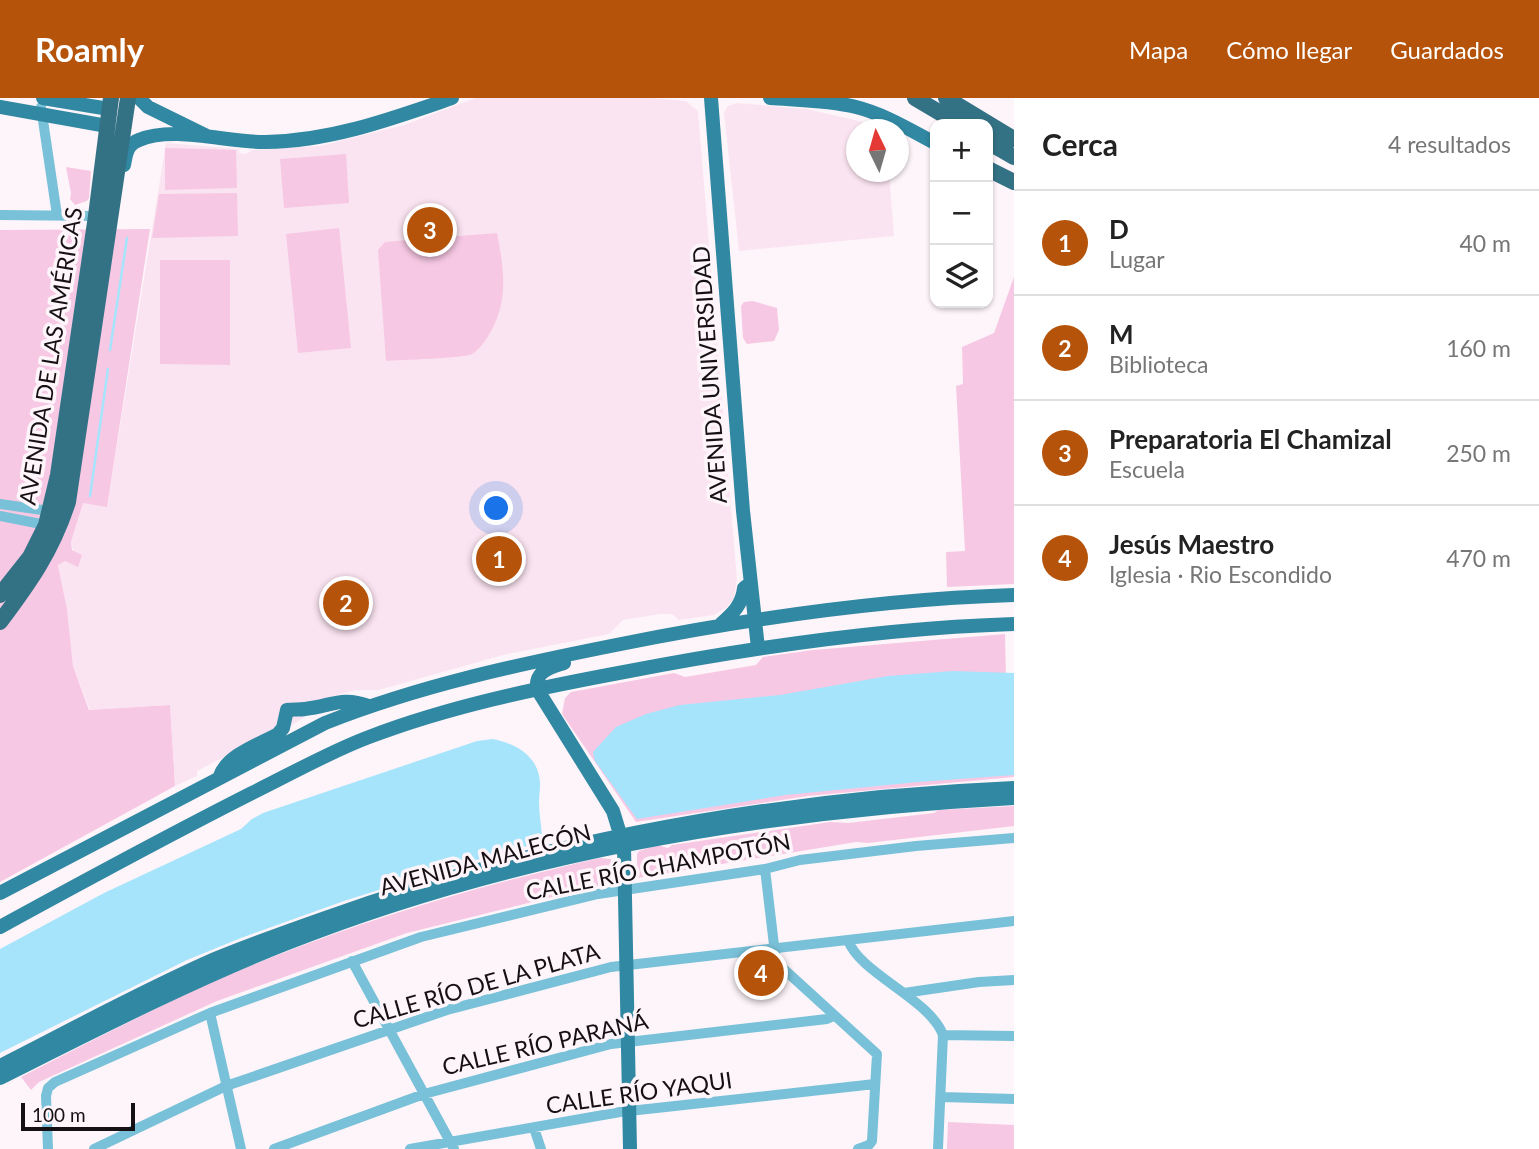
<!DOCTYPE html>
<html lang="es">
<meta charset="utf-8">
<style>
body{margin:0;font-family:Lato,sans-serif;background:#f6f6f6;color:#222}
.controls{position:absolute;right:21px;top:21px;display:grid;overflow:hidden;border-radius:14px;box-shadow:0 2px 5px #0004}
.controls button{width:63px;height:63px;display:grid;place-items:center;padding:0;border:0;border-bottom:2px solid #e0e0e0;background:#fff;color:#222;font:35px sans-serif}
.compass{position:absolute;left:846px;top:21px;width:63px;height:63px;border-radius:50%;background:#fff;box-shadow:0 2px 5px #0004;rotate:355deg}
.scale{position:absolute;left:21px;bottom:18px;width:114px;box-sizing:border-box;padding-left:7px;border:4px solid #151013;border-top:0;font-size:19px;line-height:24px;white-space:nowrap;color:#151013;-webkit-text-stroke:5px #fef5fa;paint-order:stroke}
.you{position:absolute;left:497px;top:411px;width:24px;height:24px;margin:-18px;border:5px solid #fff;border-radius:50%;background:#1a73e8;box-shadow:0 0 0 10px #1a73e833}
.badge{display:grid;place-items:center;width:46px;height:46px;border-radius:50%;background:#b45309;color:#fff;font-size:23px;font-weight:700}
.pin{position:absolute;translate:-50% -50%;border:4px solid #fff;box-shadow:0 2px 7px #0006}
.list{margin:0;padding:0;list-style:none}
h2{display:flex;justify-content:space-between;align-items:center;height:91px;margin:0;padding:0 28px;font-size:30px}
h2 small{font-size:23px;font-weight:400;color:#767676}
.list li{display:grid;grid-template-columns:46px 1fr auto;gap:21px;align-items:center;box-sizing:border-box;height:105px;padding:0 28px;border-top:2px solid #e0e0e0}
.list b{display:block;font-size:26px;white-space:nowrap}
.list p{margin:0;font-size:23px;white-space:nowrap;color:#767676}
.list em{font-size:23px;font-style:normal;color:#767676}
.icon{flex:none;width:38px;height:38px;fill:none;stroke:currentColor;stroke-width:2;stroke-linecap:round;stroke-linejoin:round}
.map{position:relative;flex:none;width:1014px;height:1051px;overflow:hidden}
header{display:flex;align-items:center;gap:42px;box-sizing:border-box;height:98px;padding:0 35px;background:#b45309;color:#fff}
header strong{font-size:33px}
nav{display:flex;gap:38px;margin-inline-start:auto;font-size:24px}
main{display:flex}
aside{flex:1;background:#fff}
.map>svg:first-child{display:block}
.built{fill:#fbe4f1}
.green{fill:#f7c8e4}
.water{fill:#a5e4fa}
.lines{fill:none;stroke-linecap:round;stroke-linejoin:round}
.stream{stroke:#a5e4fa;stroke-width:2.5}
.minor{stroke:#79c1d8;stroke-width:10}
.major{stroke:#3188a2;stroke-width:14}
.highway{stroke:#337285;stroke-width:16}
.labels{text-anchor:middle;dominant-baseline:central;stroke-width:7;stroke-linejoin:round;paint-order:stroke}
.street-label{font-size:23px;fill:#151013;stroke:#fef5fa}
</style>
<header>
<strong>Roamly</strong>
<nav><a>Mapa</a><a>Cómo llegar</a><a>Guardados</a></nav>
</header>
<main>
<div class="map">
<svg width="1014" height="1051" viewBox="0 0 1014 1051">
<rect width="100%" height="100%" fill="#fef5fa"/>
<path class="built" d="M476,0h174l36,3 12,10 39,468 -3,19 -8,10 -12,7 -35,5 -7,-6h-12l-37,6 -14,14 -106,21 -124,35h-23l-42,11v10l-25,16 -13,3 -79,41v5l-22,10 -5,-81 -80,5 -17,-44 -6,-57 -9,-45 7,-3 13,5 -7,-24 12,-40 24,4 59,-363 73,6v4l6,1 8,-4 67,-4 84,-21z
M737,5l70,6 78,18v2l-29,1v42h33l5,64 -155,15 -15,-138 4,-7z"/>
<path class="green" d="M165,50l71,2 1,38 -72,2z
M346,56l3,49 -65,5 -4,-49z
M66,69l25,4 -2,27 -2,3 -12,4 -5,-6 1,-6z
M237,95l1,43 -86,2 7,-44z
M339,130l12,120 -53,5 -12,-119z
M150,131l-43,278 -24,-4 -12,39 1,8 10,5 -4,12 -13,-6 -7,4 9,44 6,57 16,44 81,-5 5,81 -175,96v-652z
M497,135c7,36 12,67 -7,100 -4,7 -10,16 -18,21 -7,4 -73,6 -86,7l-8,-111 7,-8z
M160,162h70v105l-70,-1z
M1014,179v307l-67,3 -1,-35 19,-1 -9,-165 7,-2 -1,-37 32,-14z
M753,203l24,7 2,22 -5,11 -27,3 -4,-6 -2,-32 3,-4z
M1005,536l1,44h8v99l-206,19 -172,26 -74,-108 3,-16 6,-6 103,-19 11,4 71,-12 7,-8 50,-7z
M1014,708v20l-146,17 -12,-1 -219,36v-24l2,-3 18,-6 11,3 4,-3 158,-23 18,1 86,-10 4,-3z
M600,760l11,1 2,23 -206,51 -190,68 -178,81 -8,8 -10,-13c84,-43 167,-87 254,-121 105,-41 215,-73 325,-98z
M948,1024l66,3v24h-67z"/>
<path class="water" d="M953,573l61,2v102l-96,7 -133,13 -148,24 -42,-58 -2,-9 23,-25 30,-13 34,-9 100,-10 108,-19z
M493,641c24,5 47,18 47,46 0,5 -1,11 -1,17 0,11 2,22 3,33l-7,9 -77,21 -114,36 -103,37 -54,22 -187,93v-104l104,-56 137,-64 11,-10 11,-6 214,-72z"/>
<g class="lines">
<path class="stream" d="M110,252l17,-112
M90,398l18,-127"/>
<path class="minor" d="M41,9l16,108
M0,117l96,1
M0,406l49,7
M0,418l46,9
M765,771l11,93 101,92 -5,87 -3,4 -11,4
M848,842c11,33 82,59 95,95l-5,114
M352,863l102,188
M904,895l75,-11 35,-2
M210,915l31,136
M943,937l71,1
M942,999l72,2
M534,1030l7,21
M48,1051l-2,-53 2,-8 7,-6 155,-69 211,-76 177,-43 167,-25 35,-9 116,-14 98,-8
M94,1051l132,-63 221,-76 164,-43 403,-46
M274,1051l150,-55 187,-50 216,-25 7,-3
M410,1051l210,-37 255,-28"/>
<path class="major" d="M43,0l66,11
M139,0l9,9 59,29
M711,0l32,413 15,137
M770,0c28,2 58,2 86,9 28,7 54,23 79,36
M0,9l107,19
M124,67c2,-11 3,-21 15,-25 35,-15 90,3 127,2 65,-1 125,-23 186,-44
M721,526c12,-11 21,-19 23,-36l4,-3
M564,565c-15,5 -29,8 -27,26l76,122 11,36 6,302
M220,678c7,-21 40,-32 58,-42l5,-6 4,-18c6,-1 12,0 18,-1 27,-3 36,-13 64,-3
M0,795l325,-170c96,-38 195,-59 296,-79 130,-26 260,-45 393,-49
M0,829c84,-46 167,-91 252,-134 39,-19 77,-41 117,-56 81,-31 169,-49 255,-65 129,-25 259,-44 390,-48
M0,968c71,-36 142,-75 215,-107 36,-15 73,-28 110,-41 221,-78 454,-120 689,-130
M0,980c94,-47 187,-95 285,-134 230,-91 482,-133 729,-146"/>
<path class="highway" d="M915,0l44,26
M946,0l68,41
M988,44l26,15
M988,71l26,13
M0,497l30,-38 16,-32 12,-50 38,-259 15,-118
M0,524c30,-40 52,-71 68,-120l60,-404"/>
</g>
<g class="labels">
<g class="street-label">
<text transform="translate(50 258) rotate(-81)">AVENIDA DE LAS AMÉRICAS</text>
<text transform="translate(709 277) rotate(-94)">AVENIDA UNIVERSIDAD</text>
<text transform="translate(485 761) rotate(-15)">AVENIDA MALECÓN</text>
<text transform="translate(658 768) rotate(-11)">CALLE RÍO CHAMPOTÓN</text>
<text transform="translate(476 887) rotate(-16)">CALLE RÍO DE LA PLATA</text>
<text transform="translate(545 945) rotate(-13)">CALLE RÍO PARANÁ</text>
<text transform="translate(639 994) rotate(-8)">CALLE RÍO YAQUI</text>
</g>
</g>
</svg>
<div class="controls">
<button>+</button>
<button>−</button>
<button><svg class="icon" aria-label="layers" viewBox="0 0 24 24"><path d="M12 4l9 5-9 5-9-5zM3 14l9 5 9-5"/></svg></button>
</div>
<svg class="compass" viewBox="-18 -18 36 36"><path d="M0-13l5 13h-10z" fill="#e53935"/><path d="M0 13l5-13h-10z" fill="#767676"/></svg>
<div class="scale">100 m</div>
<div class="you"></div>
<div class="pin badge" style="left:499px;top:461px">1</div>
<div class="pin badge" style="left:346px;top:505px">2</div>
<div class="pin badge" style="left:430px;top:132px">3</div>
<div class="pin badge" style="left:761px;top:875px">4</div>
</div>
<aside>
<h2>Cerca<small>4 resultados</small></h2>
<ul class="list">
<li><span class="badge">1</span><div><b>D</b><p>Lugar</p></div><em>40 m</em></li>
<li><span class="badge">2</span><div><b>M</b><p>Biblioteca</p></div><em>160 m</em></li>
<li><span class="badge">3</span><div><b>Preparatoria El Chamizal</b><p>Escuela</p></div><em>250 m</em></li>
<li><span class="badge">4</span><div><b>Jesús Maestro</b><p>Iglesia · Rio Escondido</p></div><em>470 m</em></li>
</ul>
</aside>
</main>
